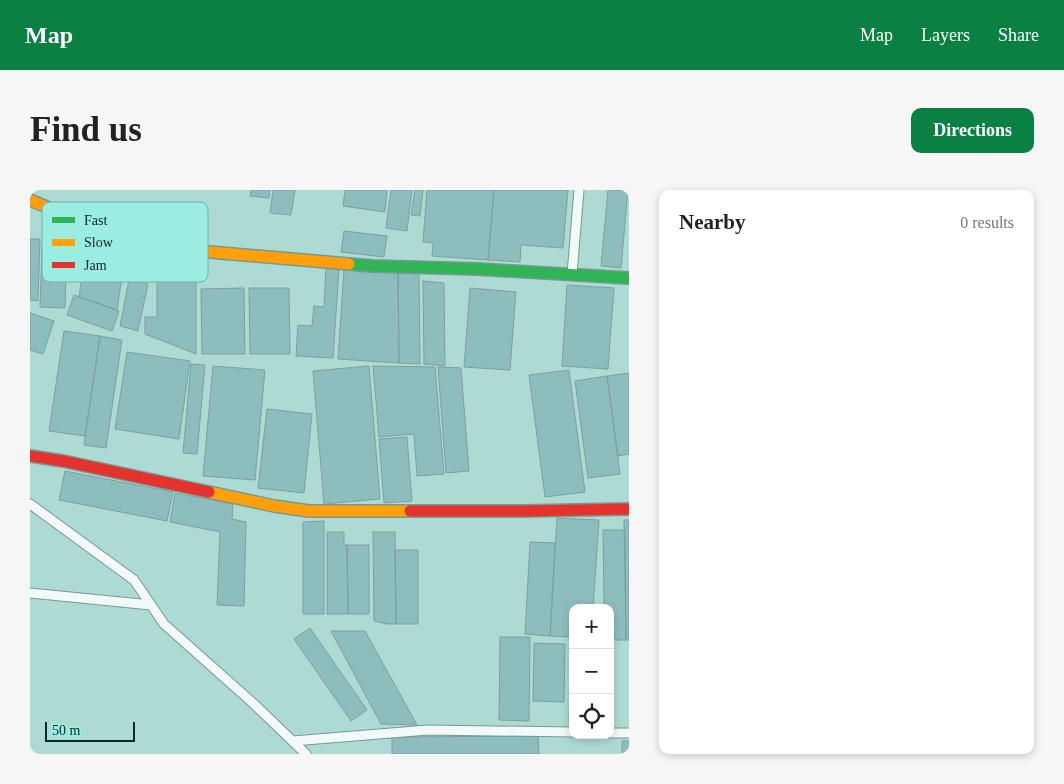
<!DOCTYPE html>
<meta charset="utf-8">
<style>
body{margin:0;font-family:"Times New Roman",serif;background:#f6f6f6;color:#222}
.controls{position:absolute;right:15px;bottom:15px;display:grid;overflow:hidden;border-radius:10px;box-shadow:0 2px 8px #0003}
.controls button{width:45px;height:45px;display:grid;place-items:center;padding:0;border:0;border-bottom:1px solid #e0e0e0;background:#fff;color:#222;font:25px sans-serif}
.scale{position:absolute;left:15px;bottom:12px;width:90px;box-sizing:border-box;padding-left:5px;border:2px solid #052925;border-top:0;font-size:14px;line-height:18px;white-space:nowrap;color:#052925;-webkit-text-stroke:4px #9bede1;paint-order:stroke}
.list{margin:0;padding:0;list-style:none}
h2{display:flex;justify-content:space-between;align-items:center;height:65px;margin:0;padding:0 20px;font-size:21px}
h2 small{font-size:16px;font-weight:400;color:#767676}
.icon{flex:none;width:28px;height:28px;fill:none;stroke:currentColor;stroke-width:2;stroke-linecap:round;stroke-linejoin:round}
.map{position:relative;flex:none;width:599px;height:564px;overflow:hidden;border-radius:10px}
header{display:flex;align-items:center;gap:30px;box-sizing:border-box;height:70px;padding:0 25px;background:#0b8043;color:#fff}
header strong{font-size:24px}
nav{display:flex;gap:28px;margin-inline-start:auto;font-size:18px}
.intro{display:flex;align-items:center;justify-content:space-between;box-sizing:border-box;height:120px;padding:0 30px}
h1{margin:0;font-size:35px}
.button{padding:12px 22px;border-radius:10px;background:#0b8043;color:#fff;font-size:18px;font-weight:700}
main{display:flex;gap:30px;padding:0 30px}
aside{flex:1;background:#fff;border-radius:10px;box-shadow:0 2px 8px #0003}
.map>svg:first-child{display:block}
.building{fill:#8ebdbd;stroke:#7ca09f}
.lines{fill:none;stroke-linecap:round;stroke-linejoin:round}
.street-casing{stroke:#759995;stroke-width:11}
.fast-casing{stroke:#759995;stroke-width:14}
.slow-casing{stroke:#759995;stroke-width:14}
.jam-casing{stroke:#759995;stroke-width:14}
.street{stroke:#f3f9f9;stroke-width:9}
.fast{stroke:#30b455;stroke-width:11}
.slow{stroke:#ff9f0a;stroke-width:11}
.jam{stroke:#e5322d;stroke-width:11}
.key{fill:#9bede1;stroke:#6eb2a9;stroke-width:1}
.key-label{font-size:14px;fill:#052925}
</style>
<header>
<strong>Map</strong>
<nav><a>Map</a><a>Layers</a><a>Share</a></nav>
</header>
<div class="intro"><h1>Find us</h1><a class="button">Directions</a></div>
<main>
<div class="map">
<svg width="599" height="564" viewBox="0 0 599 564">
<rect width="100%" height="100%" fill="#aedad4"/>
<path class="building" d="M221,0h19l-1,8 -19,-2z
M243,0h22l-4,25 -21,-2z
M315,0h42l-2,22 -42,-6z
M361,0h21l-5,41 -21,-3z
M385,0h8l-3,26 -9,-1z
M397,0h67l-6,70 -56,-4 1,-13 -10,-1z
M464,0h74l-5,58 -42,-3 -1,17 -32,-2z
M578,0h20l-7,78 -20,-2z
M13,32l24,1 -2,85 -25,-1z
M314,41l43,5 -3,21 -43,-5z
M0,49h10l-2,62 -8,-1z
M96,60l-9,60 -38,-13 6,-44z
M127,75h39v89l-51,-20v-17h12z
M296,78l13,1 -6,89 -37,-2 2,-31 14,1 2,-20 10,1z
M314,79l54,4 1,90 -61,-4z
M368,83l21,1 1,90 -21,-1z
M99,90l19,4 -10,47 -18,-5z
M393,91l21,2 1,83 -21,-2z
M537,95l47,3 -6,81 -46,-3z
M214,98l1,66h-43l-1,-65z
M219,98h40l1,66h-40z
M440,98l46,4 -6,78 -46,-3z
M44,105l45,16 -7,20 -45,-16z
M0,123l24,8 -11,33 -13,-4z
M34,141l36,5 -15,100 -36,-5z
M70,146l22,4 -16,108 -22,-3z
M97,162l63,9 -11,78 -64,-10z
M161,174l14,1 -8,89 -14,-1z
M183,176l52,4 -10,110 -52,-4z
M339,176l11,133 -56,5 -11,-133z
M343,176l62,1 9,107 -27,2 -3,-42 -35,3z
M408,177l23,1 8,103 -23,2z
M539,180l16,122 -40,5 -16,-122z
M599,183v81l-11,2 -11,-80z
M577,186l13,98 -32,4 -13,-97z
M237,219l45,5 -8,79 -46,-5z
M377,247l5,64 -28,2 -5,-64z
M35,281l108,21 -6,29 -108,-21z
M145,303l58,11 -1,15 14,3 -2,84 -27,-1 3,-73 -50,-10z
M527,328l42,2 -6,88h-20v29l-23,-1z
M594,330h5v120h-3z
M294,331v93h-21v-92z
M573,340h22l1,110h-16v-32h-6z
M297,342h17v13h3l1,69h-21z
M343,342h22l1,92h-9l-13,-3z
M500,352l25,1 -5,93 -25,-2z
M317,355h22v69h-21z
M365,360h23v74h-22z
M280,438l57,82 -16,11 -57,-82z
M301,441h34l52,94 -36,-1z
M470,447h30l-1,84 -30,-1z
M504,453l31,1 -1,58 -31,-1z
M541,454h2v78h-4z
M508,546l1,18h-147v-17z
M592,551h7v13h-7z"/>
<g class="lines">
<defs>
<path id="street" d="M542,84l7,-84
M0,314l104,76 30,44 90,80 52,50
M0,403l121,12
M580,543h19
M263,551l135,-11 145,2"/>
<path id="fast" d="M319,74l23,2 105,3 152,9"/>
<path id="slow" d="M0,10l64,27 42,15 51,8 162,14
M179,302l65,14 35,5h101"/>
<path id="jam" d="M0,266l33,5 146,31
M380,321h114l105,-2"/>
</defs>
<use href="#street" class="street-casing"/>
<use href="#fast" class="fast-casing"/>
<use href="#slow" class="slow-casing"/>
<use href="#jam" class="jam-casing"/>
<use href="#street" class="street"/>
<use href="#fast" class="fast"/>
<use href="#slow" class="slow"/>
<use href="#jam" class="jam"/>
</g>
<rect x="12" y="12" width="166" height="80" rx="8" class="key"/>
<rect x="22" y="27" width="23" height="6" fill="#30b455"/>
<rect x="22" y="49" width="23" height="7" fill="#ff9f0a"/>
<rect x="22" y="72" width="23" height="6" fill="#e5322d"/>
<g class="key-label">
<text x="54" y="35">Fast</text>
<text x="54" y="57">Slow</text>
<text x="54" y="80">Jam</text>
</g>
</svg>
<div class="controls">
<button>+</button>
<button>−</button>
<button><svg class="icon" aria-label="locate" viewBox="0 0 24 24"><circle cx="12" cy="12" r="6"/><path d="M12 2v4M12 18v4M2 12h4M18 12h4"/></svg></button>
</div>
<div class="scale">50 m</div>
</div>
<aside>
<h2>Nearby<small>0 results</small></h2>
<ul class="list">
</ul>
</aside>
</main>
